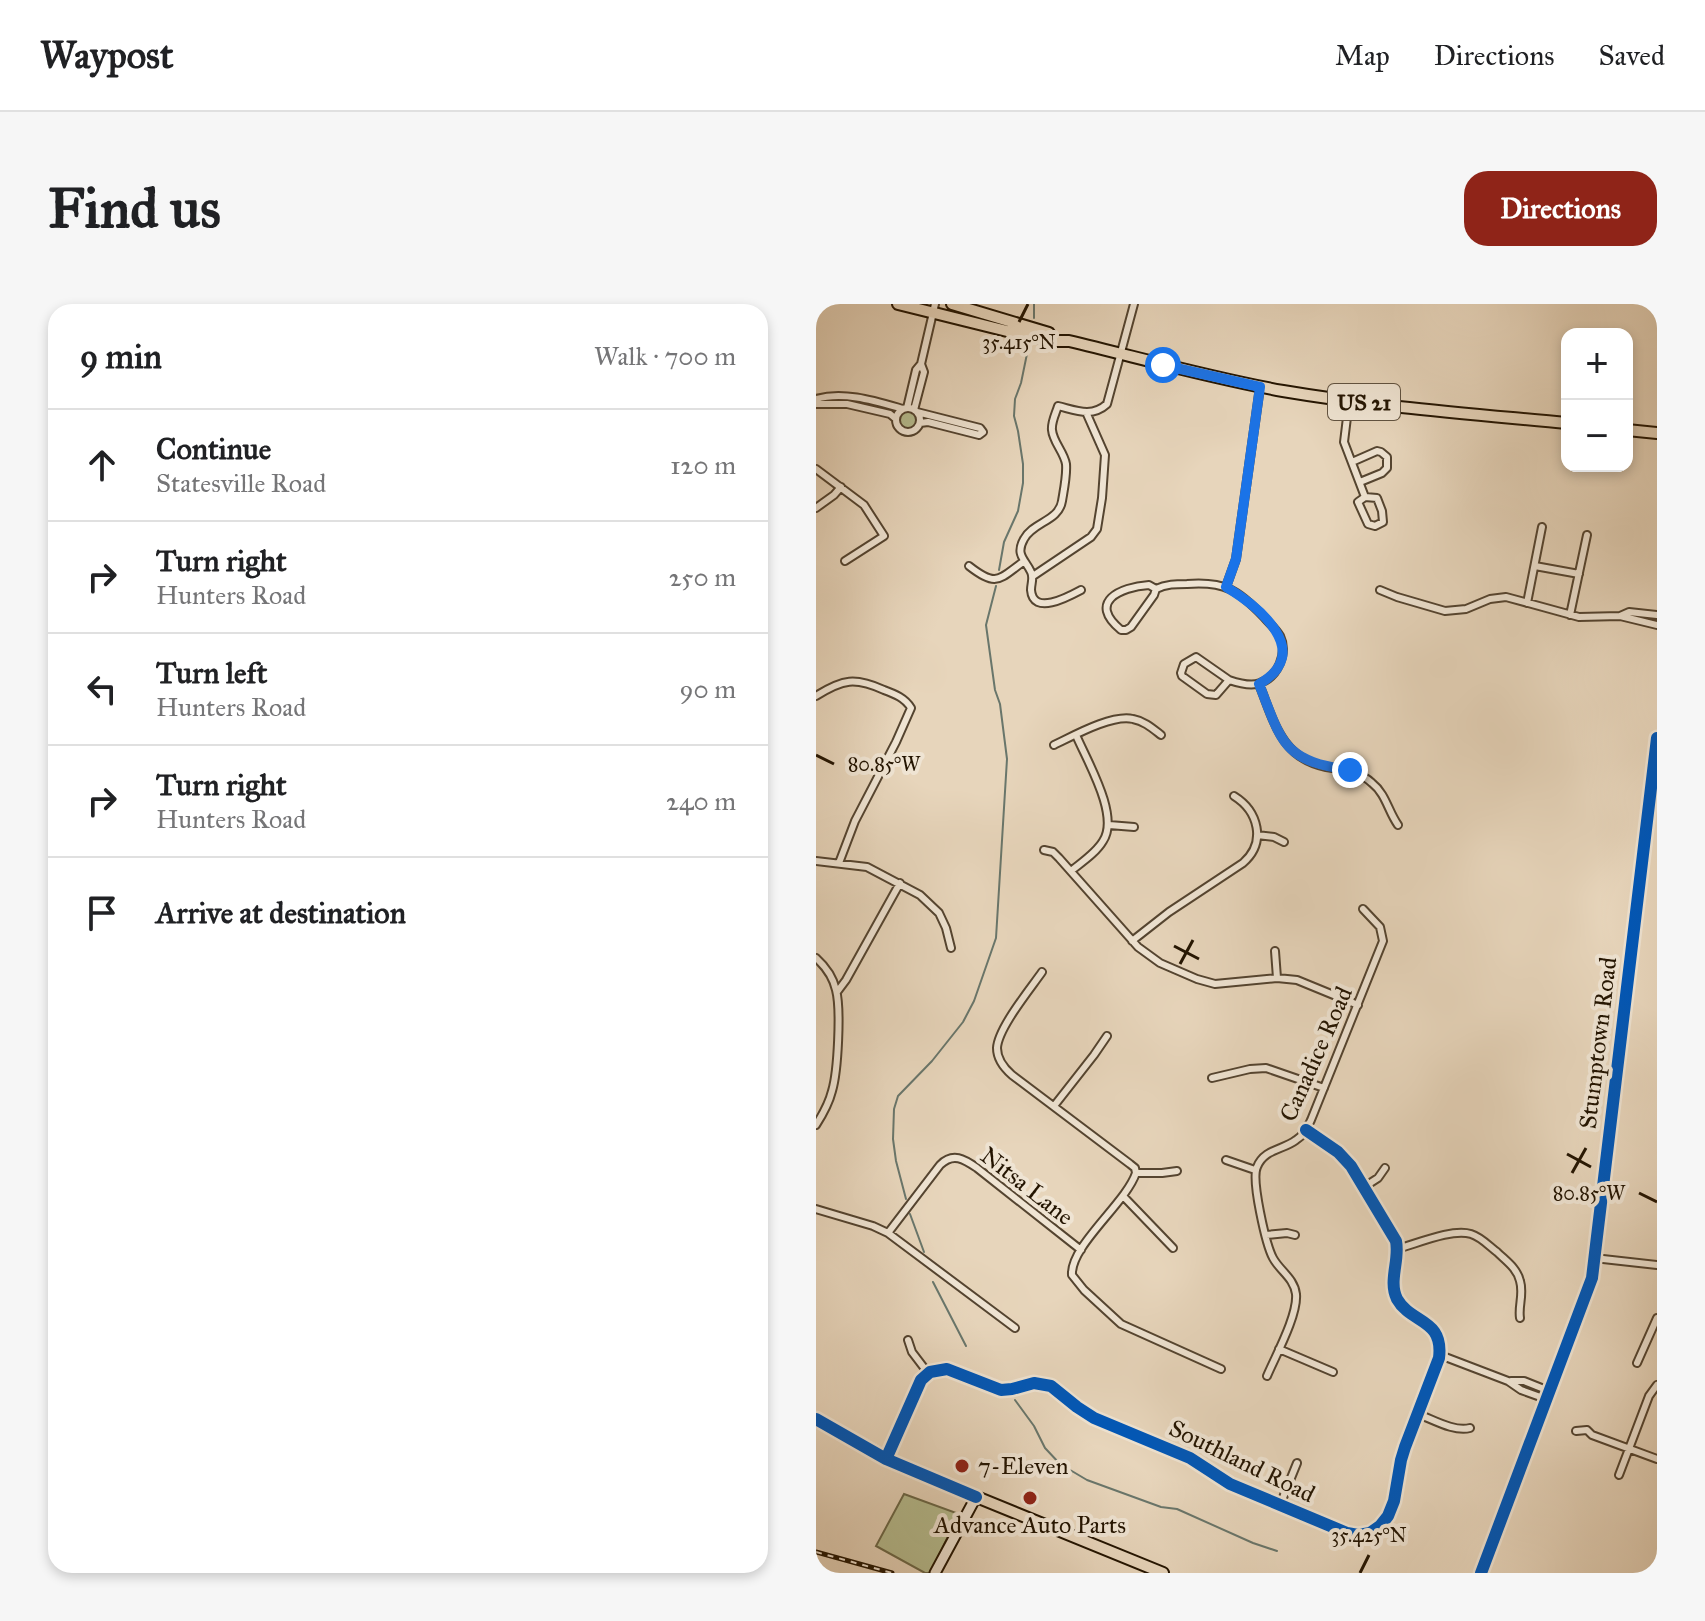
<!DOCTYPE html>
<meta charset="utf-8">
<style>
body{margin:0;font-family:"IM FELL Great Primer",serif;background:#f6f6f6;color:#202124}
.controls{position:absolute;right:24px;top:24px;display:grid;overflow:hidden;border-radius:16px;box-shadow:0 4px 12px #0003}
.controls button{width:72px;height:72px;display:grid;place-items:center;padding:0;border:0;border-bottom:2px solid #e0e0e0;background:#fff;color:#202124;font:40px sans-serif}
.stop{position:absolute;width:24px;height:24px;margin:-18px;border:6px solid #1a73e8;border-radius:50%;background:#fff}
.stop.end{background:#1a73e8;border-color:#fff;box-shadow:0 2px 8px #0008}
.list{margin:0;padding:0;list-style:none}
h2{display:flex;justify-content:space-between;align-items:center;height:104px;margin:0;padding:0 32px;font-size:34px}
h2 small{font-size:26px;font-weight:400;color:#757577}
.list li{display:grid;grid-template-columns:52px 1fr auto;gap:24px;align-items:center;box-sizing:border-box;height:112px;padding:0 32px;border-top:2px solid #e0e0e0}
.list b{display:block;font-size:30px;white-space:nowrap}
.list p{margin:0;font-size:26px;white-space:nowrap;color:#757577}
.list em{font-size:26px;font-style:normal;color:#757577}
.icon{flex:none;width:44px;height:44px;fill:none;stroke:currentColor;stroke-width:2;stroke-linecap:round;stroke-linejoin:round}
.map{position:relative;flex:none;width:841px;height:1269px;overflow:hidden;border-radius:24px}
header{display:flex;align-items:center;gap:48px;box-sizing:border-box;height:112px;padding:0 40px;background:#fff;border-bottom:2px solid #e0e0e0}
header strong{font-size:38px}
nav{display:flex;gap:44px;margin-inline-start:auto;font-size:28px}
.intro{display:flex;align-items:center;justify-content:space-between;box-sizing:border-box;height:192px;padding:0 48px}
h1{margin:0;font-size:56px}
.button{padding:20px 36px;border-radius:24px;background:#8f2418;color:#fff;font-size:28px;font-weight:700}
main{display:flex;gap:48px;padding:0 48px}
aside{flex:1;background:#fff;border-radius:24px;box-shadow:0 4px 12px #0003}
.map>svg:first-child{display:block}
.green{fill:#b6bd90;stroke:#6c6848;stroke-width:2}
.lines{fill:none;stroke-linecap:round;stroke-linejoin:round}
.stream{stroke:#69766b;stroke-width:2}
.street-casing{stroke:#544430;stroke-width:10}
.secondary-casing{stroke:#231401;stroke-width:13}
.primary-casing{stroke:#231401;stroke-width:14}
.street{stroke:#efe4d3;stroke-width:6}
.secondary{stroke:#efe4d3;stroke-width:9}
.primary{stroke:#e7d5bb;stroke-width:10}
.rail-casing{stroke:#231401;stroke-width:5}
.rail{stroke:#efe4d3;stroke-width:2;stroke-dasharray:6;stroke-linecap:butt}
.cycleway-casing{stroke:#efe4d3;stroke-width:17}
.cycleway{stroke:#0057b8;stroke-width:12}
.route{stroke:#1a73e8;stroke-width:10}
.ticks{fill:none;stroke:#231401;stroke-width:3}
.poi-dot{fill:#8f2418;stroke:#efe4d3;stroke-width:3}
.labels{text-anchor:middle;dominant-baseline:central;stroke-width:8;stroke-linejoin:round;paint-order:stroke}
.shield{fill:#efe4d3;stroke:#605240;stroke-width:2}
.shield-label{font-size:22px;font-weight:bold;fill:#231401}
.street-label{font-size:24px;fill:#231401;stroke:#efe4d3}
.poi-label{font-size:24px;fill:#231401;stroke:#efe4d3;text-anchor:start}
.ticks-label{font-size:20px;text-anchor:middle;fill:#231401;stroke:#efe4d3;stroke-width:8;stroke-linejoin:round;paint-order:stroke}
</style>
<header>
<strong>Waypost</strong>
<nav><a>Map</a><a>Directions</a><a>Saved</a></nav>
</header>
<div class="intro"><h1>Find us</h1><a class="button">Directions</a></div>
<main>
<aside>
<h2>9 min<small>Walk · 700 m</small></h2>
<ul class="list">
<li><svg class="icon" aria-label="ahead" viewBox="0 0 24 24"><path d="M12 20V5M6 11l6-6 6 6"/></svg><div><b>Continue</b><p>Statesville Road</p></div><em>120 m</em></li>
<li><svg class="icon" aria-label="right" viewBox="0 0 24 24"><path d="M7 20v-9h11M14 6l5 5-5 5"/></svg><div><b>Turn right</b><p>Hunters Road</p></div><em>250 m</em></li>
<li><svg class="icon" aria-label="left" viewBox="0 0 24 24"><path d="M17 20v-9H6M10 6l-5 5 5 5"/></svg><div><b>Turn left</b><p>Hunters Road</p></div><em>90 m</em></li>
<li><svg class="icon" aria-label="right" viewBox="0 0 24 24"><path d="M7 20v-9h11M14 6l5 5-5 5"/></svg><div><b>Turn right</b><p>Hunters Road</p></div><em>240 m</em></li>
<li><svg class="icon" aria-label="arrive" viewBox="0 0 24 24"><path d="M6 21V4h12l-3 4 3 4H6"/></svg><div><b>Arrive at destination</b></div></li>
</ul>
</aside>
<div class="map">
<svg width="841" height="1269" viewBox="0 0 841 1269">
<rect width="100%" height="100%" fill="#e7d5bb"/>
<filter id="stains"><feTurbulence type="fractalNoise" baseFrequency=".0025" numOctaves="4"/><feColorMatrix values="0 0 0 0 .2 0 0 0 0 .09 0 0 0 0 .02 0 0 0 .5 -.17"/></filter>
<radialGradient id="worn" r=".72"><stop offset=".6" stop-color="#630" stop-opacity="0"/><stop offset="1" stop-color="#630" stop-opacity=".3"/></radialGradient>
<path class="green" d="M80 116a12 12 0 1 1 24 0a12 12 0 1 1-24 0Z
M88,1190l55,20 -29,59h-5l-49,-27z"/>
<g class="lines">
<path class="stream" d="M218,0v14
M183,266l5,-28 14,-31 5,-28v-19l-5,-33 -4,-15 1,-17 6,-16 8,-39
M90,895l-10,-38 -3,-22 1,-30 4,-13 34,-35 31,-39 11,-21 22,-63 11,-179 -7,-55 -5,-14 -9,-65 10,-39
M94,910l14,38
M117,978l33,64
M199,1096l19,26 11,22 15,16 27,16 74,27 16,2 76,34 24,8"/>
<defs>
<path id="street" d="M0,95c28,-8 59,2 87,10
M533,97l-5,41 21,55 -7,5 10,22 7,2 8,-4 -1,-11 -5,-13 -12,-1
M0,100h31l43,10 6,5
M80 116a12 12 0 1 1 24 0a12 12 0 1 1-24 0Z
M91,104l9,-38 5,-6 14,-60
M98,106l10,-38 -3,-8
M101,108l63,16 3,4 -4,3 -51,-13 -8,1
M536,158l25,-11 4,1 6,5v11l-5,5 -22,9
M0,165l48,36 20,31 -39,25
M0,204l18,-13 7,-8
M153,262c28,22 30,13 54,-4
M719,262l44,8
M217,272l58,-39 6,-8 5,-31 3,-43 -19,-43
M333,281l7,4 -2,6 -23,32 -5,3h-5c-34,-28 -1,-43 28,-45z
M410,283l10,-28 24,-172
M340,285c10,-5 20,-5 31,-5 38,-3 51,6 77,33 5,6 12,12 16,19 8,17 -2,41 -20,47 -9,4 -22,0 -31,-3
M265,286c-13,7 -48,26 -50,0 0,-7 3,-12 0,-18 -6,-13 -16,-17 -7,-33 9,-17 35,-18 38,-38 2,-12 5,-26 4,-37 -2,-12 -13,-22 -14,-34 -1,-8 4,-17 6,-24 17,4 34,12 49,-2l27,-100
M564,286l17,7 48,14 21,-2 24,-10 16,-2 73,20 41,-1 9,-4 28,3
M711,299l15,-76
M754,311l17,-80
M804,312l37,9
M380,353l33,23 -13,15 -9,-1 -25,-18 -1,-3 3,-9z
M443,380c15,37 22,74 67,83 18,3 32,3 46,16 14,11 16,28 26,42
M0,392c27,-17 39,-19 68,-6 11,4 21,8 27,18l-15,34 -41,79 -16,42
M238,441c19,-9 58,-31 79,-26 11,2 19,9 28,16
M293,521l25,2
M441,531l17,2 10,5
M228,546l9,2 6,6 79,89 22,16 37,16 18,5 62,-6 20,2 61,25
M0,557l51,6 53,28 19,18 7,15 5,20
M255,567c11,-9 25,-18 32,-30 17,-25 -16,-80 -27,-106
M316,637l37,-29 74,-49c24,-21 15,-52 -9,-67
M459,647l2,27
M0,654c10,9 17,19 20,32 5,19 2,81 -4,101 -3,12 -9,23 -16,34
M226,668c-11,16 -44,56 -45,76 0,11 7,20 15,27l118,89 5,4 1,5
M21,688l9,-12 54,-97
M396,774l38,-9 16,-1 58,20
M238,802l40,-51 13,-19
M410,856l29,10
M320,869c-10,30 -66,73 -64,102l12,15 37,34 100,45
M320,869h26l15,-2
M548,883l14,-9 7,-10
M307,892l50,52
M0,905l57,17 15,7 127,95
M72,929l52,-68c13,-13 24,-6 37,3l104,82
M450,931l21,-2 8,2
M581,945c19,-5 55,-21 74,-15 10,3 18,12 26,18 9,9 20,16 23,29 4,13 -2,25 0,37
M778,954l63,7
M92,1036l4,12 16,21
M463,1045l54,23
M624,1051l68,26 13,9 25,9
M821,1059l20,-45
M451,1072c9,-21 31,-61 29,-82 -2,-16 -16,-23 -23,-36 -7,-13 -22,-78 -16,-91 7,-18 26,-17 39,-27 8,-5 11,-12 15,-20l72,-179 -3,-14 -17,-18
M695,1077h13l25,10
M602,1110c16,6 36,18 52,14
M760,1127l11,-1 5,5 65,24
M70,1155l35,-79 9,-8 17,-3 54,21 11,-1 22,-6 17,3 26,21 17,11 96,40 40,26 117,49 11,2 12,-2 10,-7 8,-10 6,-15 7,-41 4,-13 34,-89c5,-40 -28,-34 -42,-59 -9,-18 3,-39 -1,-58l-45,-75 -13,-14 -32,-22
M803,1171l30,-79 8,-11
M464,1201l17,-42"/>
<path id="secondary" d="M119,1269l41,-76
M665,1269l111,-295 65,-540"/>
<path id="primary" d="M82,0l109,27 49,10h13c71,17 142,37 214,50 94,16 189,23 284,32
M136,0l97,29
M811,126l30,3
M0,1115l87,48 260,106"/>
</defs>
<use href="#street" class="street-casing"/>
<use href="#secondary" class="secondary-casing"/>
<use href="#primary" class="primary-casing"/>
<use href="#street" class="street"/>
<use href="#secondary" class="secondary"/>
<use href="#primary" class="primary"/>
<defs>
<path id="rail" d="M0,1248l76,21"/>
</defs>
<use href="#rail" class="rail-casing"/>
<use href="#rail" class="rail"/>
<defs>
<path id="cycleway" d="M0,1115l70,40 90,38
M70,1155l35,-79 9,-8 17,-3 54,21 11,-1 22,-6 17,3 26,21 17,11 96,40 40,26 117,49 11,2 12,-2 10,-7 8,-10 6,-15 7,-41 4,-13 34,-89c5,-40 -28,-34 -42,-59 -9,-18 3,-39 -1,-58l-45,-75 -13,-14 -32,-22
M665,1269l111,-295 65,-540"/>
</defs>
<use href="#cycleway" class="cycleway-casing"/>
<use href="#cycleway" class="cycleway"/>
</g>
<g class="lines">
<path class="route" d="M347,61l97,22 -24,172 -10,28c32,19 89,65 33,97 23,58 23,77 91,86"/>
</g>
<path class="ticks" d="M203,18l9,-18M0,451l18,9M358,642l25,13M364,660l13,-24M751,850l24,13M756,869l14,-25M823,889l18,9M544,1269l9,-18"/>
<g class="poi-dot">
<circle cx="146" cy="1162" r="8"/>
<circle cx="214" cy="1194" r="8"/>
</g>
<g class="labels">
<rect class="shield" x="512" y="80" width="72" height="36" rx="6"/>
<g class="shield-label">
<text x="548" y="98">US 21</text>
</g>
<g class="street-label">
<text transform="translate(782 739) rotate(-83)">Stumptown Road</text>
<text transform="translate(500 750) rotate(-66)">Canadice Road</text>
<text transform="translate(211 882) rotate(38)">Nitsa Lane</text>
<text transform="translate(426 1157) rotate(26)">Southland Road</text>
</g>
<g class="poi-label">
<text x="162" y="1162">7-Eleven</text>
<text x="214" y="1221" text-anchor="middle">Advance Auto Parts</text>
</g>
</g>
<g class="ticks-label">
<text x="203" y="45">35.415°N</text>
<text x="68" y="467">80.85°W</text>
<text x="773" y="896">80.85°W</text>
<text x="553" y="1238">35.425°N</text>
</g>
<rect width="100%" height="100%" filter="url(#stains)"/>
<rect width="100%" height="100%" fill="url(#worn)"/>
</svg>
<div class="controls">
<button>+</button>
<button>−</button>
</div>
<div class="stop" style="left:347px;top:61px"></div>
<div class="stop end" style="left:534px;top:466px"></div>
</div>
</main>
